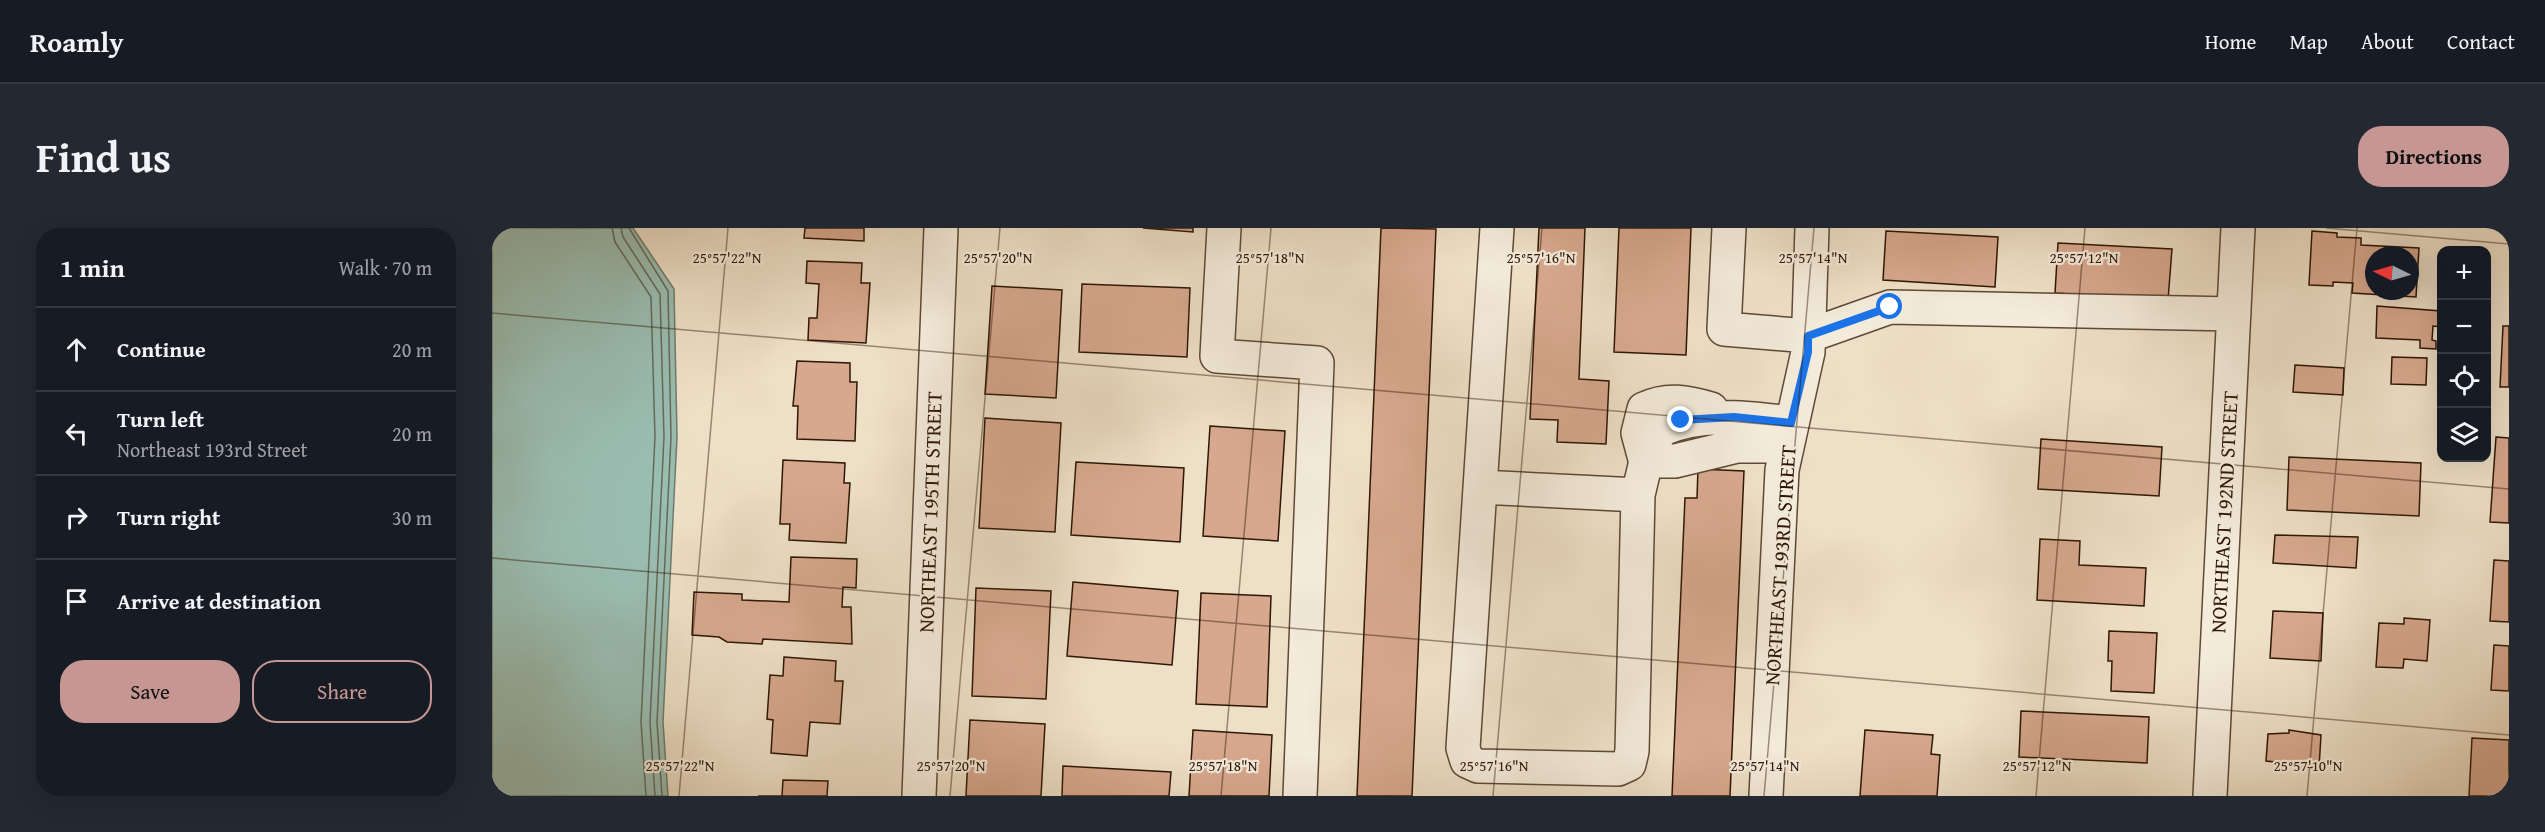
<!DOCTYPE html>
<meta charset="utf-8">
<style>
body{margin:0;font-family:"Gentium Book Plus",serif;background:#242831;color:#f1f3f6}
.controls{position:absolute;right:18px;top:18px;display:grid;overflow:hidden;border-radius:12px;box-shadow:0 6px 24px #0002}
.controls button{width:54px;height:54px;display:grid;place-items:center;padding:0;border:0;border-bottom:2px solid #363941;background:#171b24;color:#f1f3f6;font:30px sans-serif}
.compass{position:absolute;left:1873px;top:18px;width:54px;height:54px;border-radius:50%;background:#171b24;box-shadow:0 6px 24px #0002;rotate:275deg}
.stop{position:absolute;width:18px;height:18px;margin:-14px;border:4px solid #1a73e8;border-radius:50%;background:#fff}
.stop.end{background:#1a73e8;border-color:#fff;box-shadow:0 2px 6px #0008}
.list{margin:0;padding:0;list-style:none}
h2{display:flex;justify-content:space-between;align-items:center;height:78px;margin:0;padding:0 24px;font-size:26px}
h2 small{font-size:20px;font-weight:400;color:#9ea1a6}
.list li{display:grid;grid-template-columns:39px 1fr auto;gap:18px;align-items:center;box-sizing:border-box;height:84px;padding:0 24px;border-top:2px solid #363941}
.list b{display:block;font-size:22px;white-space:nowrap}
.list p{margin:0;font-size:20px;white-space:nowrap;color:#9ea1a6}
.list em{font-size:20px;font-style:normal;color:#9ea1a6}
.actions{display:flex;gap:12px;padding:18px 24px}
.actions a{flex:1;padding:14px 0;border:2px solid #c59692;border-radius:24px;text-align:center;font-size:21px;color:#c59692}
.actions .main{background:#c59692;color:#111}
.icon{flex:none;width:33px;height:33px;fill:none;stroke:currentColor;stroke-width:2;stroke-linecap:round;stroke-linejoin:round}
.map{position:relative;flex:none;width:2017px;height:568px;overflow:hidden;border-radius:24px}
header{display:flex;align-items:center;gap:36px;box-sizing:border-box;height:84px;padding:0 30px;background:#171b24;border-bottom:2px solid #363941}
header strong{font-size:28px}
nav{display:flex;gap:33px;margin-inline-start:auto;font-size:21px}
.intro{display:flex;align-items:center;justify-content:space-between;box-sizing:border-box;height:144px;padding:0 36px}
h1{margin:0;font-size:42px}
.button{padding:15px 27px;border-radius:24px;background:#c59692;color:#111;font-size:21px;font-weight:700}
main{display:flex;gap:36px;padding:0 36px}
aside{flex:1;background:#171b24;border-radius:24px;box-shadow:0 6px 24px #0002}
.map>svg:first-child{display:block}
.water{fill:#9abdb1;stroke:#6f7b6c;stroke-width:1.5}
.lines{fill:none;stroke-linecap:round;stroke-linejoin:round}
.shore{stroke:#646a5b;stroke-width:1.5}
.building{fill:#d7a88e;stroke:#2e1705;stroke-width:1.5;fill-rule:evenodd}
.minor-casing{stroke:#5e4936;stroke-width:36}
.minor{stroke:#f4ebdb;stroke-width:33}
.route{stroke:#1a73e8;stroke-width:8}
.ticks{fill:none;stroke:#2e1705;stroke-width:1.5;stroke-opacity:0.45}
.labels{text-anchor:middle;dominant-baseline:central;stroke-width:4.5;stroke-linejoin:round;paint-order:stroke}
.street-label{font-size:21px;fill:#2e1705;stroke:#f4ebdb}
.ticks-label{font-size:15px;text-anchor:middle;fill:#2e1705;stroke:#f4ebdb;stroke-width:4.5;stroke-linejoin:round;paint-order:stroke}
</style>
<header>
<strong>Roamly</strong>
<nav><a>Home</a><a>Map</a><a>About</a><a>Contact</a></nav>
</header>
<div class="intro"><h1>Find us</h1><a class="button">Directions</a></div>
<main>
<aside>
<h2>1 min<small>Walk · 70 m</small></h2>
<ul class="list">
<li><svg class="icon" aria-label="ahead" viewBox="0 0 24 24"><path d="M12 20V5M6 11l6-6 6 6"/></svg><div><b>Continue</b></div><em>20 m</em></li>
<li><svg class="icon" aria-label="left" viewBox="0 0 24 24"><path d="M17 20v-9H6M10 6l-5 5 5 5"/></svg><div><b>Turn left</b><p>Northeast 193rd Street</p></div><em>20 m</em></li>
<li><svg class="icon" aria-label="right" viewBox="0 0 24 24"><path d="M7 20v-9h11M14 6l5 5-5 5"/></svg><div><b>Turn right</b></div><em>30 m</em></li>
<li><svg class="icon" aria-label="arrive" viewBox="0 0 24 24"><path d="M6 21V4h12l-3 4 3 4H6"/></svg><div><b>Arrive at destination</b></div></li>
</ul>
<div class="actions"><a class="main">Save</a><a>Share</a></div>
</aside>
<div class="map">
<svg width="2017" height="568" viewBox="0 0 2017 568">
<rect width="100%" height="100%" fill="#eee0c7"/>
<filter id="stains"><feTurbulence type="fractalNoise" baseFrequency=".00333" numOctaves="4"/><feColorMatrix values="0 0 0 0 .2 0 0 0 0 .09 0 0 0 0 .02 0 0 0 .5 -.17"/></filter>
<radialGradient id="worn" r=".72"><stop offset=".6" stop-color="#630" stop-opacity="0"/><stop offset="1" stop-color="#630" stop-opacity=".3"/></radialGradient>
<path class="water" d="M0,0h141l41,61 3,148 -14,285 5,74h-176z"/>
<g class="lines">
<path class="shore" d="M120,0l3,14 36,55 4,140 -14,285 5,74
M129,0l2,9 37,57 4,143 -14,285 5,74
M137,0l39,63 3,146 -14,285 5,74"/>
</g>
<path class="building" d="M313,0h59v13l-60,-3z
M651,0h50v4z
M889,0l55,1 -24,567h-55z
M1047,0h46l-6,151 30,2 -3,63 -49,-2 1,-22 -28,-1z
M1127,0h72l-5,127 -72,-3z
M1394,3l112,6 -3,50 -112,-7z
M1820,3l25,2v4l24,1v7l58,3 -3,49 -64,-4 1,-10 -20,-1v4l-24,-1zM1882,27h36v36h-36z
M1566,15l114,6 -4,51 -113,-7z
M315,33l55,2 -1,20h9l-4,60 -58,-3 1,-22h8l2,-34 -13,-1z
M590,56l108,4 -3,69 -108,-5z
M500,58l70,4 -6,108 -71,-4z
M1885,78l64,5v16l-8,-1 -1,14 4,1v8l-16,-1v-8l-44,-2z
M2011,98h6v61h-9z
M1900,129l35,1 -1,27 -35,-1z
M305,133l53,2v19h7l-2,59 -58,-2 1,-33h-5z
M1803,137l49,3 -1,27 -50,-3z
M493,190l76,5 -6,109 -76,-4z
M718,198l75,5 -7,110 -75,-5z
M2004,209l13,1v85l-19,-1z
M1549,211l121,8 -3,49 -121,-7z
M1797,229l132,6 -2,53 -132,-6z
M291,232l62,3 -1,20h6l-4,60 -57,-3 1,-16h-10z
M584,234l108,6 -4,74 -109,-7z
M1206,241l46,2 -14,325h-58l13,-298h12z
M1783,307l83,2 -2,31 -83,-5z
M1548,311l40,2 -1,24 67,3 -2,38 -107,-6z
M299,329l66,2 -1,29 -13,-1 -1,20h9l1,37 -89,-5 -1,5 -35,-2 -8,-5 -27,-2 2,-43 48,2v6l47,2z
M2002,332l15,1v61l-19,-1z
M581,354l105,9 -6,74 -105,-9z
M484,360l75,3 -5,108 -74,-3z
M709,365l70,3 -4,111 -71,-3z
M1781,383l50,2 -2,48 -51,-3z
M1912,390l26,2 -3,41 -23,-2 -1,9 -27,-1 3,-44 25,1z
M1617,403l48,2 -3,60 -43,-2 1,-30h-4z
M2002,417l15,1v45l-18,-1z
M292,429l52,4 -1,20h8l-3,43 -30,-2 -3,34 -36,-3 2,-33 -6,-1 3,-44 13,1z
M1529,483l128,6 -2,46 -128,-6z
M478,492l75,4 -4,72h-75z
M701,502l79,5 -3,61h-80z
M1373,502l68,5 -2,19 9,1 -3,41h-77z
M1797,502l32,5 -2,33 -44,-3v-3l-9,-1 2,-27 21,-1z
M1980,510l37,2v56h-40z
M571,538l108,6 -2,24h-107z
M291,552l45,1 -1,15h-69h24z"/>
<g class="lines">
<defs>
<path id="minor" d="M732,0l-7,128 100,7 -17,433
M1005,0l-34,520 4,13 11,5 140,3 11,-5 3,-13 6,-256 8,-34 14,-31c42,-19 87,-12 131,-7
M1237,0l-5,101 84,7 82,-29 344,7
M1153,231l-7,-26 6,-24c23,-11 43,-7 67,0
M1154,233h29l62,-15h49
M988,259l158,8
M427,568l22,-568
M1274,568l16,-326 26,-118 4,-124
M1718,568l28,-568"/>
</defs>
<use href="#minor" class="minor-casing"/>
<use href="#minor" class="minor"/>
</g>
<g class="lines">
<path class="route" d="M1189,192l53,-3 57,6 17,-71v-16l82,-29"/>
</g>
<path class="ticks" d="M1834,0l183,16M0,85l2017,176M0,330l2017,177M187,568l49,-568M458,568l50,-568M729,568l50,-568M1001,568l49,-568M1272,568l50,-568M1544,568l49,-568M1815,568l50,-568"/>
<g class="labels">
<g class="street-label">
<text transform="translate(438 284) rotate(-88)">NORTHEAST 195TH STREET</text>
<text transform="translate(1732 284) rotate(-87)">NORTHEAST 192ND STREET</text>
<text transform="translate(1288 337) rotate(-86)">NORTHEAST 193RD STREET</text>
</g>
</g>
<g class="ticks-label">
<text x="235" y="35">25°57'22"N</text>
<text x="506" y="35">25°57'20"N</text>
<text x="778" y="35">25°57'18"N</text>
<text x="1049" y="35">25°57'16"N</text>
<text x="1321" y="35">25°57'14"N</text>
<text x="1592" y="35">25°57'12"N</text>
<text x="188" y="543">25°57'22"N</text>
<text x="459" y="543">25°57'20"N</text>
<text x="731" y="543">25°57'18"N</text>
<text x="1002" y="543">25°57'16"N</text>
<text x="1273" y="543">25°57'14"N</text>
<text x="1545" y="543">25°57'12"N</text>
<text x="1816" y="543">25°57'10"N</text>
</g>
<rect width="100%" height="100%" filter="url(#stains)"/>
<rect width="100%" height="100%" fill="url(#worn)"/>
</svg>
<div class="controls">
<button>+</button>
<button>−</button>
<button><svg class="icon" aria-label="locate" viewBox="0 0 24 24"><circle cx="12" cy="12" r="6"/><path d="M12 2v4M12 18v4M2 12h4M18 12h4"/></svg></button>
<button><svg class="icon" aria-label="layers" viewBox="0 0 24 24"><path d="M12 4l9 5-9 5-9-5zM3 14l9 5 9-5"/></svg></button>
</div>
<svg class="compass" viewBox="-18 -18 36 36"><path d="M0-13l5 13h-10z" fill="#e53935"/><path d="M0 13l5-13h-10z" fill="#9ea1a6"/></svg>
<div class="stop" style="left:1398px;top:79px"></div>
<div class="stop end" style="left:1189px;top:192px"></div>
</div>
</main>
